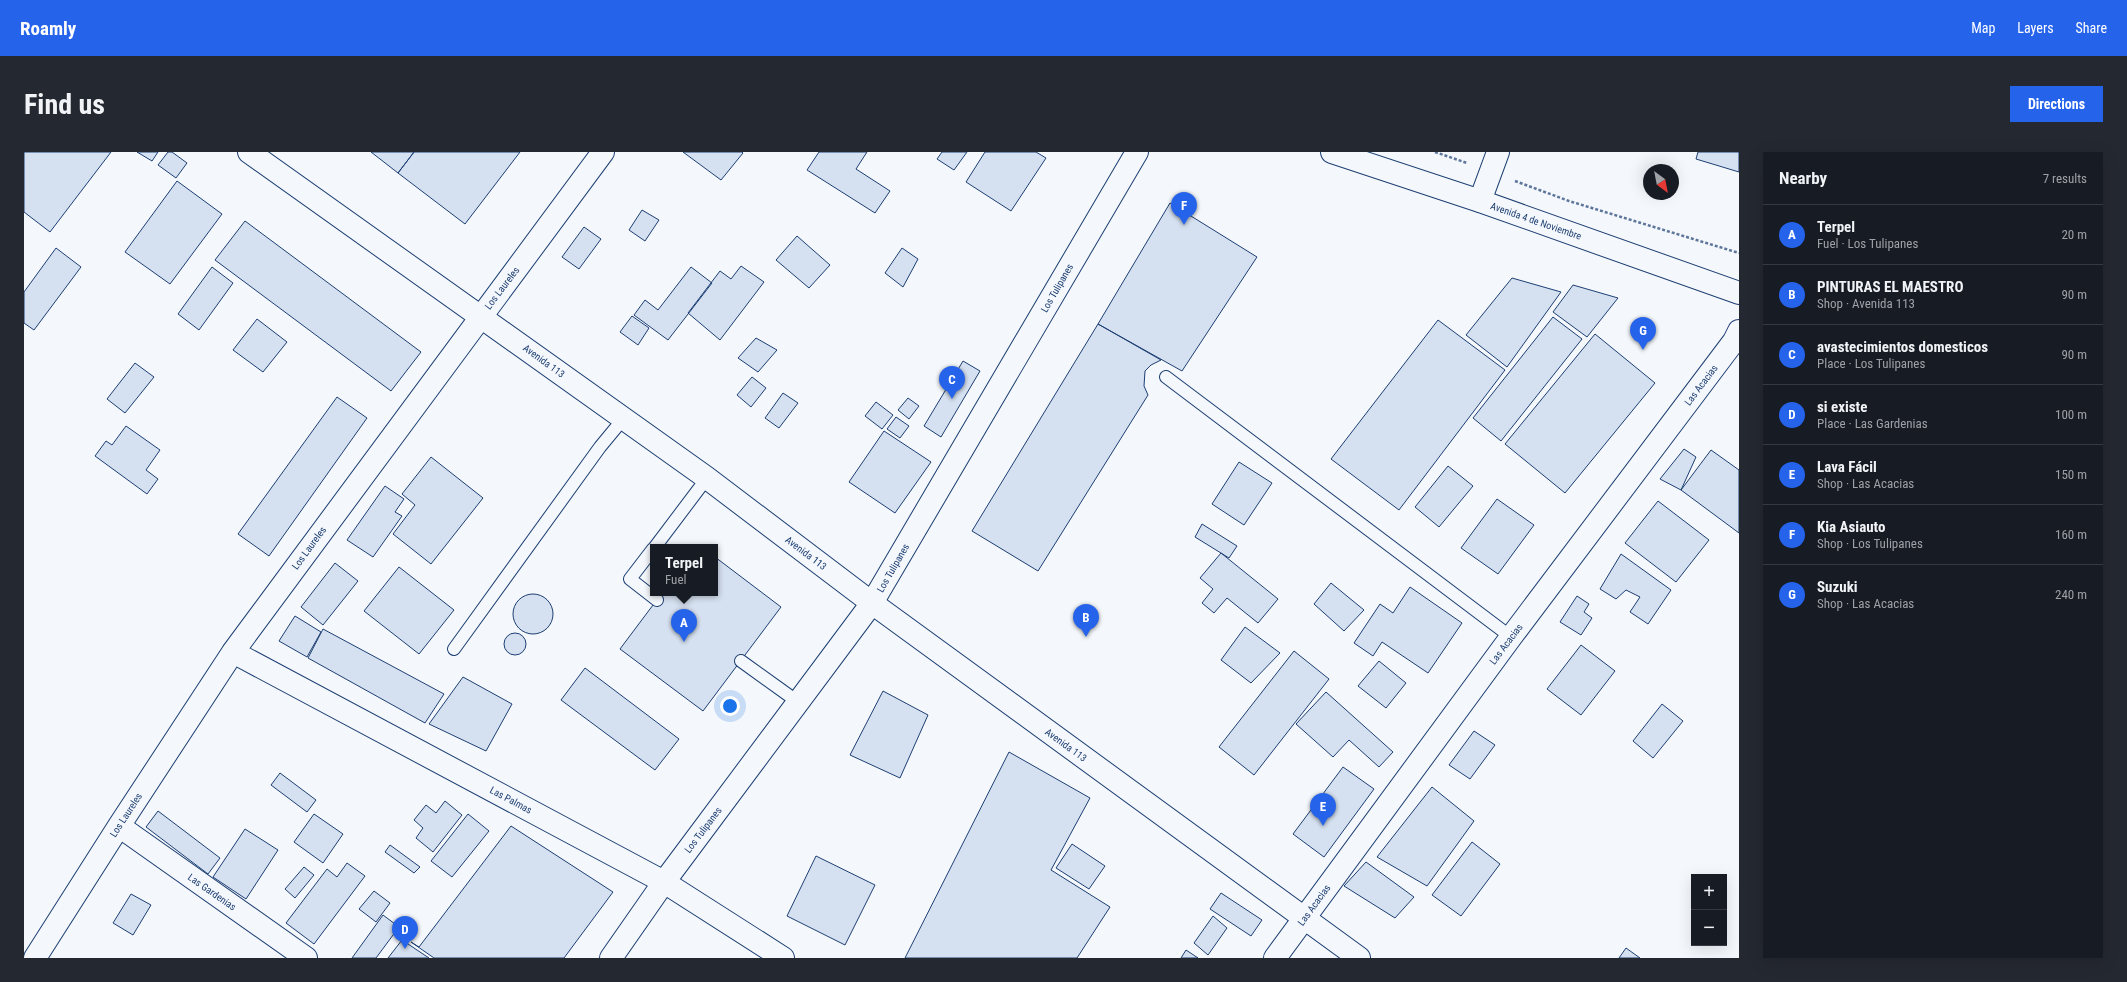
<!DOCTYPE html>
<meta charset="utf-8">
<style>
body{margin:0;font-family:"Roboto Condensed",sans-serif;background:#242831;color:#f1f3f6}
.controls{position:absolute;right:12px;bottom:12px;display:grid;overflow:hidden;border-radius:0px;box-shadow:0 4px 16px #0002}
.controls button{width:36px;height:36px;display:grid;place-items:center;padding:0;border:0;border-bottom:1px solid #363941;background:#171b24;color:#f1f3f6;font:20px sans-serif}
.compass{position:absolute;left:1619px;top:12px;width:36px;height:36px;border-radius:50%;background:#171b24;box-shadow:0 4px 16px #0002;rotate:148deg}
.you{position:absolute;left:706px;top:554px;width:14px;height:14px;margin:-10px;border:3px solid #fff;border-radius:50%;background:#1a73e8;box-shadow:0 0 0 6px #1a73e833}
.badge{display:grid;place-items:center;width:26px;height:26px;border-radius:50%;background:#2563eb;color:#fff;font-size:13px;font-weight:700}
.pin{position:absolute;translate:-50% -33px;filter:drop-shadow(0 1px 2px #0008)}
.pin::after{content:'';position:absolute;top:21px;width:14px;height:12px;background:inherit;clip-path:polygon(0 0,100% 0,50% 100%)}
.popup{position:absolute;left:626px;top:392px;width:68px;height:52px;box-sizing:border-box;display:grid;place-content:center;border-radius:0px;background:#171b24;filter:drop-shadow(0 1px 3px #0005);font-size:13px;white-space:nowrap;color:#9ea1a6}
.popup b{font-size:15px;color:#f1f3f6}
.popup::after{content:'';position:absolute;left:50%;top:100%;margin-left:-8px;border:8px solid transparent;border-top-color:#171b24}
.list{margin:0;padding:0;list-style:none}
h2{display:flex;justify-content:space-between;align-items:center;height:52px;margin:0;padding:0 16px;font-size:17px}
h2 small{font-size:13px;font-weight:400;color:#9ea1a6}
.list li{display:grid;grid-template-columns:26px 1fr auto;gap:12px;align-items:center;box-sizing:border-box;height:60px;padding:0 16px;border-top:1px solid #363941}
.list b{display:block;font-size:15px;white-space:nowrap}
.list p{margin:0;font-size:13px;white-space:nowrap;color:#9ea1a6}
.list em{font-size:13px;font-style:normal;color:#9ea1a6}
.map{position:relative;flex:none;width:1715px;height:806px;overflow:hidden;border-radius:0px}
header{display:flex;align-items:center;gap:24px;box-sizing:border-box;height:56px;padding:0 20px;background:#2563eb;color:#fff}
header strong{font-size:19px}
nav{display:flex;gap:22px;margin-inline-start:auto;font-size:14px}
.intro{display:flex;align-items:center;justify-content:space-between;box-sizing:border-box;height:96px;padding:0 24px}
h1{margin:0;font-size:28px}
.button{padding:10px 18px;border-radius:0px;background:#2563eb;color:#fff;font-size:14px;font-weight:700}
main{display:flex;gap:24px;padding:0 24px}
aside{flex:1;background:#171b24;border-radius:0px;box-shadow:0 4px 16px #0002}
.map>svg:first-child{display:block}
.building{fill:#d5e0f0;stroke:#1d3f73}
.lines{fill:none;stroke-linecap:round;stroke-linejoin:round}
.service-casing{stroke:#1d3f73;stroke-width:14}
.minor-casing{stroke:#1d3f73;stroke-width:24}
.primary-casing{stroke:#1d3f73;stroke-width:24}
.path{stroke:#5e769c;stroke-width:2.5;stroke-dasharray:3 2;stroke-linecap:butt}
.service{stroke:#f4f7fb;stroke-width:12}
.minor{stroke:#f4f7fb;stroke-width:22}
.primary{stroke:#f4f7fb;stroke-width:22}
.labels{text-anchor:middle;dominant-baseline:central;stroke-width:3;stroke-linejoin:round;paint-order:stroke}
.street-label{font-size:10px;fill:#1d3f73;stroke:#f4f7fb}
</style>
<header>
<strong>Roamly</strong>
<nav><a>Map</a><a>Layers</a><a>Share</a></nav>
</header>
<div class="intro"><h1>Find us</h1><a class="button">Directions</a></div>
<main>
<div class="map">
<svg width="1715" height="806" viewBox="0 0 1715 806">
<rect width="100%" height="100%" fill="#f4f7fb"/>
<path class="building" d="M0,0h87l-61,80 -26,-20z
M113,0h21l-6,9z
M144,0h4l15,11 -11,15 -18,-13z
M347,0h43l-16,21z
M390,0h106l-55,72 -67,-51z
M659,0h59l1,1 -22,27z
M795,0h48l-11,17 34,22 -15,22 -68,-43z
M918,0h25l-13,18 -17,-11z
M961,0h51l10,6 -35,53 -45,-29z
M1674,0h41v20l-43,-13z
M153,29l45,33 -52,70 -45,-32z
M1146,51l87,54 -75,114 -84,-47z
M618,58l17,10 -14,21 -16,-11z
M221,69l176,131 -30,39 -176,-131z
M560,75l17,12 -22,30 -17,-12z
M773,84l33,29 -21,23 -33,-28z
M32,96l25,19 -47,63 -10,-7v-31z
M878,96l16,11 -15,28 -18,-14z
M717,114l23,16 -44,58 -32,-27 32,-42 11,8z
M188,115l21,16 -34,47 -21,-16z
M667,115l21,16 -44,57 -34,-25 11,-15 13,10z
M1488,126l49,14 -54,75 -41,-32z
M1549,133l45,13 -31,39 -34,-25z
M608,164l17,12 -11,17 -18,-13z
M1529,165l29,22 -81,102 -28,-23z
M233,167l30,23 -24,30 -30,-22z
M1414,168l67,50 -106,140 -68,-51z
M1074,172l63,36 -10,5 -6,6 -1,15 4,9 -110,176 -66,-40z
M1571,182l60,49 -90,110 -60,-49z
M732,186l21,12 -19,22 -20,-14z
M939,209l17,10 -39,66 -17,-11z
M111,211l19,14 -29,36 -18,-14z
M728,225l14,11 -15,19 -14,-12z
M759,241l15,10 -19,25 -14,-10z
M313,245l30,21 -98,138 -31,-22z
M884,246l11,8 -10,13 -11,-9z
M852,250l17,13 -11,14 -17,-13z
M872,265l13,9 -9,12 -13,-9z
M102,274l34,24 -14,20 12,9 -11,15 -52,-38 11,-15 6,4z
M860,279l47,31 -36,51 -46,-31z
M1660,297l12,8 -15,33 -21,-11z
M1687,298l28,20v63l-58,-43z
M407,305l52,41 -52,66 -38,-30 22,-29 -13,-11z
M1215,310l33,21 -28,42 -32,-21z
M1424,314l25,20 -34,41 -24,-20z
M361,334l19,13 -9,13 7,4 -29,41 -26,-17z
M1473,347l37,26 -36,49 -37,-26z
M1634,349l51,39 -33,42 -51,-39z
M1178,372l35,22 -8,12 -34,-21z
M1197,401l57,46 -20,24 -31,-25 -13,15 -12,-10 11,-14 -13,-11z
M1597,402l50,36 -23,34 -18,-12 10,-15 -14,-7 -10,9 -16,-10z
M691,405l66,50 -78,104 -83,-62 42,-56h53z
M311,411l23,18 -35,44 -22,-18z
M375,415l55,43 -35,44 -55,-43z
M1307,431l33,27 -20,21 -30,-27z
M1386,435l52,36 -34,50 -46,-31 -9,14 -19,-13 26,-39 13,9z
M489 462a20 20 0 1 1 40 0a20 20 0 1 1-40 0Z
M1553,444l12,8 -5,8 8,6 -11,17 -21,-13z
M271,464l26,16 -14,25 -28,-16z
M1221,475l35,26 -29,30 -30,-23z
M299,477l121,65 -19,29 -117,-65z
M480 492a11 11 0 1 1 22 0a11 11 0 1 1-22 0Z
M1557,493l34,26 -34,44 -34,-26z
M1270,499l35,28 -75,96 -35,-28z
M1355,509l27,22 -20,25 -28,-22z
M561,516l94,71 -24,31 -94,-70z
M439,525l49,27 -26,47 -57,-27z
M859,539l45,24 -28,63 -50,-23z
M1302,540l67,60 -14,15 -30,-27 -16,17 -37,-33z
M1638,552l21,17 -30,37 -20,-17z
M1450,579l21,14 -25,34 -21,-14z
M985,600l81,46 -39,72 59,37 -33,51h-172z
M1319,615l31,22 -50,68 -31,-23z
M256,621l36,27 -9,12 -36,-27z
M1408,635l42,34 -47,65 -50,-29z
M421,649l17,14 -29,37 -17,-14 7,-10 -9,-8 12,-15 10,8z
M134,659l62,47 -12,16 -62,-47z
M290,662l29,20 -20,29 -29,-21z
M444,662l21,17 -37,46 -21,-16z
M487,674l102,66 -49,66h-130l-23,-16 8,5z
M221,677l33,21 -32,49 -33,-22z
M1448,690l28,22 -39,52 -29,-21z
M1048,692l33,22 -16,23 -33,-21z
M366,693l30,22 -6,6 -29,-21z
M792,704l59,29 -30,60 -58,-29z
M1342,710l48,35 -19,21 -51,-32z
M323,711l18,13 -51,68 -28,-21 41,-54 10,8z
M280,715l10,8 -19,23 -10,-9z
M350,739l16,12 -14,19 -17,-13z
M1197,741l41,27 -11,16 -41,-27z
M107,742l20,11 -18,30 -20,-12z
M359,763l16,12 -23,31h-24z
M1189,764l14,12 -19,27 -14,-12z
M378,788l27,18h-41z
M1602,796l14,10h-21z
M1162,798l12,8h-17z"/>
<g class="lines">
<defs>
<path id="service" d="M1142,225l345,260
M631,395l52,-69
M629,397l-23,30 27,21
M430,497l146,-202 24,-29
M717,509l57,41"/>
<path id="minor" d="M1456,49l18,-49
M209,500l431,230 119,76
M95,674l187,132
M11,806l84,-132 114,-174 370,-500
M587,806l53,-76 208,-279 265,-451
M1251,806l236,-321 223,-296 5,-10"/>
<path id="primary" d="M225,0l458,326 165,125 487,355
M1308,0l148,49 259,92"/>
</defs>
<use href="#service" class="service-casing"/>
<use href="#minor" class="minor-casing"/>
<use href="#primary" class="primary-casing"/>
<path class="path" d="M1411,0l32,11
M1491,29l54,20 170,52"/>
<use href="#service" class="service"/>
<use href="#minor" class="minor"/>
<use href="#primary" class="primary"/>
</g>
<g class="labels">
<g class="street-label">
<text transform="translate(1512 69) rotate(19)">Avenida 4 de Noviembre</text>
<text transform="translate(478 136) rotate(-53)">Los Laureles</text>
<text transform="translate(1033 136) rotate(-60)">Los Tulipanes</text>
<text transform="translate(520 209) rotate(36)">Avenida 113</text>
<text transform="translate(1677 233) rotate(-53)">Las Acacias</text>
<text transform="translate(285 396) rotate(-54)">Los Laureles</text>
<text transform="translate(782 401) rotate(37)">Avenida 113</text>
<text transform="translate(869 416) rotate(-60)">Los Tulipanes</text>
<text transform="translate(1482 492) rotate(-53)">Las Acacias</text>
<text transform="translate(1042 593) rotate(36)">Avenida 113</text>
<text transform="translate(487 648) rotate(28)">Las Palmas</text>
<text transform="translate(102 663) rotate(-57)">Los Laureles</text>
<text transform="translate(679 678) rotate(-53)">Los Tulipanes</text>
<text transform="translate(188 740) rotate(35)">Las Gardenias</text>
<text transform="translate(1290 753) rotate(-54)">Las Acacias</text>
</g>
</g>
</svg>
<div class="controls">
<button>+</button>
<button>−</button>
</div>
<svg class="compass" viewBox="-18 -18 36 36"><path d="M0-13l5 13h-10z" fill="#e53935"/><path d="M0 13l5-13h-10z" fill="#9ea1a6"/></svg>
<div class="you"></div>
<div class="pin badge" style="left:660px;top:490px">A</div>
<div class="popup"><b>Terpel</b>Fuel</div>
<div class="pin badge" style="left:1062px;top:485px">B</div>
<div class="pin badge" style="left:928px;top:247px">C</div>
<div class="pin badge" style="left:381px;top:797px">D</div>
<div class="pin badge" style="left:1299px;top:674px">E</div>
<div class="pin badge" style="left:1160px;top:73px">F</div>
<div class="pin badge" style="left:1619px;top:198px">G</div>
</div>
<aside>
<h2>Nearby<small>7 results</small></h2>
<ul class="list">
<li><span class="badge">A</span><div><b>Terpel</b><p>Fuel · Los Tulipanes</p></div><em>20 m</em></li>
<li><span class="badge">B</span><div><b>PINTURAS EL MAESTRO</b><p>Shop · Avenida 113</p></div><em>90 m</em></li>
<li><span class="badge">C</span><div><b>avastecimientos domesticos</b><p>Place · Los Tulipanes</p></div><em>90 m</em></li>
<li><span class="badge">D</span><div><b>si existe</b><p>Place · Las Gardenias</p></div><em>100 m</em></li>
<li><span class="badge">E</span><div><b>Lava Fácil</b><p>Shop · Las Acacias</p></div><em>150 m</em></li>
<li><span class="badge">F</span><div><b>Kia Asiauto</b><p>Shop · Los Tulipanes</p></div><em>160 m</em></li>
<li><span class="badge">G</span><div><b>Suzuki</b><p>Shop · Las Acacias</p></div><em>240 m</em></li>
</ul>
</aside>
</main>
